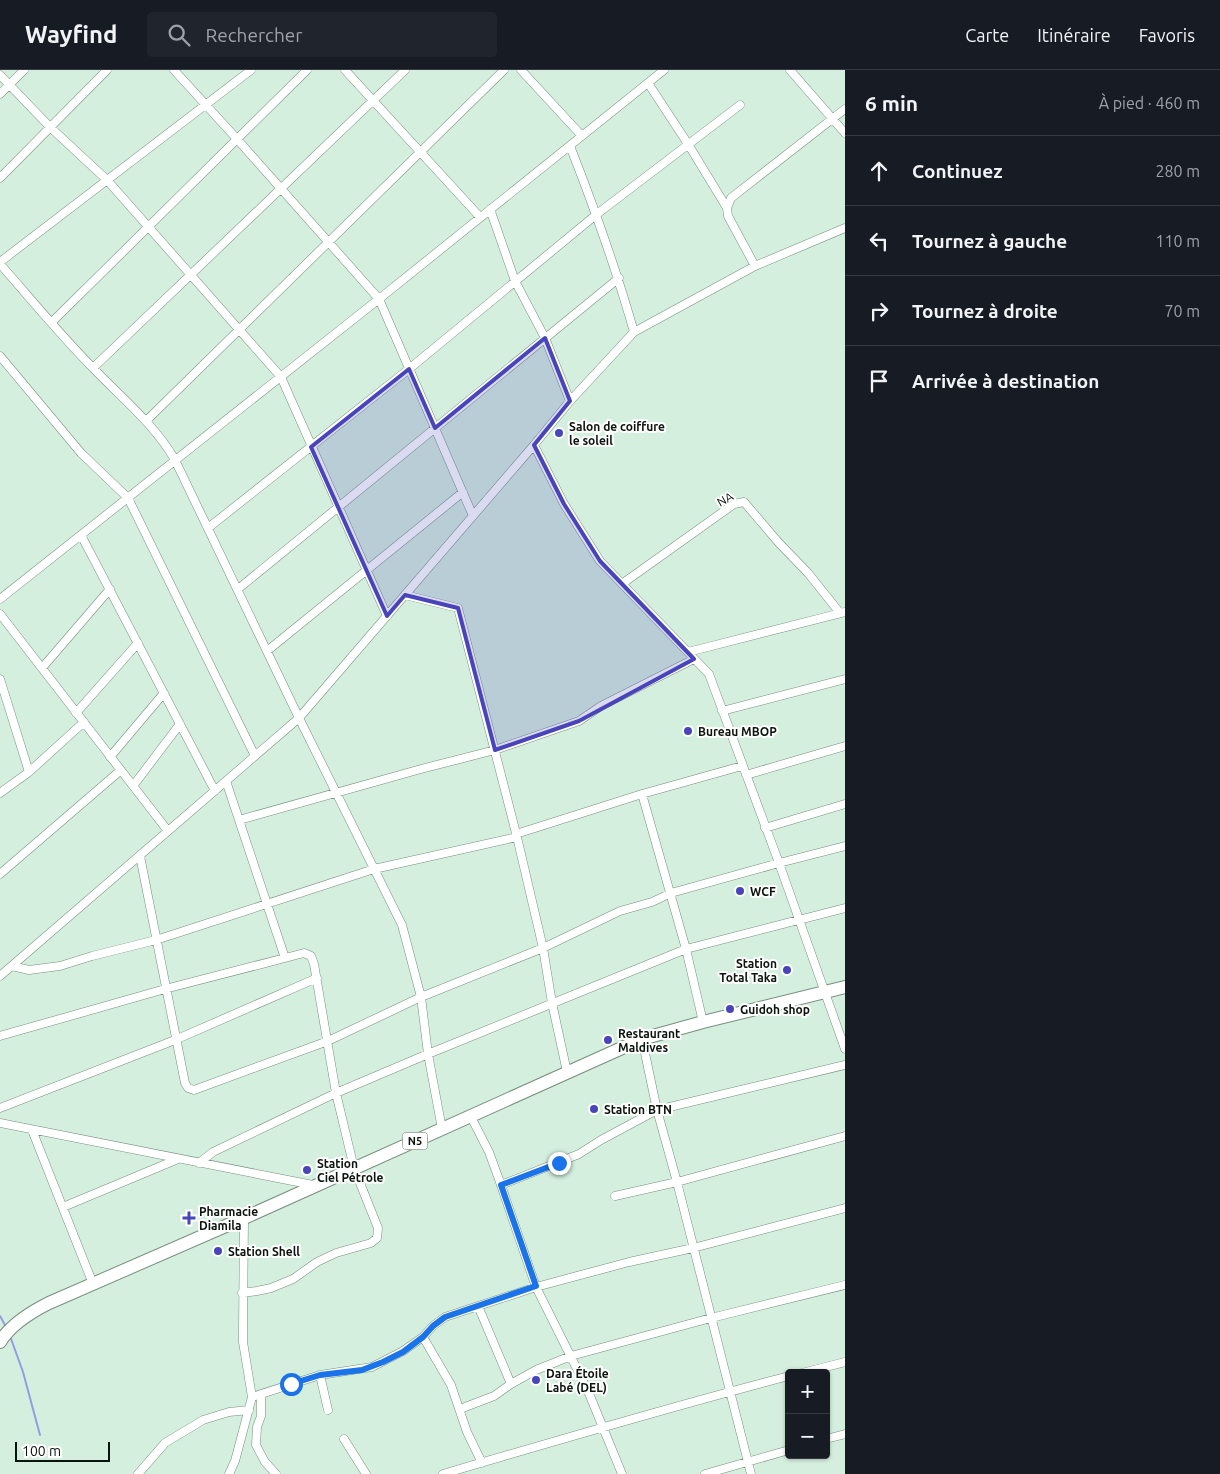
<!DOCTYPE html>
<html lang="fr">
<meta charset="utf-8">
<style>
body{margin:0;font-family:Ubuntu,sans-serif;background:#20242c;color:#f1f3f6}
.controls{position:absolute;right:15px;bottom:15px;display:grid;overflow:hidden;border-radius:5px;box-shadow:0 1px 4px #0004}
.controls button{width:45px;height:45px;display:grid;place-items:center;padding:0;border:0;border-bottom:1px solid #363941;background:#171b24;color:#f1f3f6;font:25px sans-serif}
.scale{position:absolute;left:15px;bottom:12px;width:95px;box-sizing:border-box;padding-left:5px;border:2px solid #0b140e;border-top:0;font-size:14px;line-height:18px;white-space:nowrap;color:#0b140e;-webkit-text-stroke:4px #fff;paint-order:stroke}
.stop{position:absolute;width:15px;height:15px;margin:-11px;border:4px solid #1a73e8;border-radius:50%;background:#fff}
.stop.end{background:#1a73e8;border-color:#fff;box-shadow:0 1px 5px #0008}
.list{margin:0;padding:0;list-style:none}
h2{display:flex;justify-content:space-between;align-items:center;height:65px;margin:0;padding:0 20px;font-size:21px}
h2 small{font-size:16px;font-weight:400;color:#9ea1a6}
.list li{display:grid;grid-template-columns:32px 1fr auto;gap:15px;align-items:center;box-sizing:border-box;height:70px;padding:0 20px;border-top:1px solid #363941}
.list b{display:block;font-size:19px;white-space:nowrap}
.list em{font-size:16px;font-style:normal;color:#9ea1a6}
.icon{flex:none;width:28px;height:28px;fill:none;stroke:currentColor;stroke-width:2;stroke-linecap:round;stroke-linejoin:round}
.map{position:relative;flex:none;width:845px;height:1404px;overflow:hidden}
header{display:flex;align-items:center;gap:30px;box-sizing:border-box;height:70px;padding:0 25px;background:#171b24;border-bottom:1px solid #363941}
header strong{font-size:24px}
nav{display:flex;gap:28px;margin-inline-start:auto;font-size:18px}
.search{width:350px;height:45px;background:#20242c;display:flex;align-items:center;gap:12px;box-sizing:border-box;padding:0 18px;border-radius:5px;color:#9ea1a6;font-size:19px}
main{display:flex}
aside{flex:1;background:#171b24}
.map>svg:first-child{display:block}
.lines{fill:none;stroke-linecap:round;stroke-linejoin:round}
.stream{stroke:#949ce4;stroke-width:2}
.minor-casing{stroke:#778f80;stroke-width:9}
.trunk-casing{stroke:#778f80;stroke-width:14}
.minor{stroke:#fff;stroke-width:8}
.trunk{stroke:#fff;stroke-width:12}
.route{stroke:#1a73e8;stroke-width:6}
.marked{fill:#4844ba;fill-opacity:0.2;stroke:#4844ba;stroke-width:4;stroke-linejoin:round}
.poi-dot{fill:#4844ba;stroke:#fff;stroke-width:2}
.labels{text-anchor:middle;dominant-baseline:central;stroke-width:4;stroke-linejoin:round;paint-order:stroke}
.shield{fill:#fff;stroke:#545a56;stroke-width:1}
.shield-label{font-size:11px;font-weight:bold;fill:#0b140e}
.poi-label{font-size:12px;font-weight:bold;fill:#0b140e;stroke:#fff;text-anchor:start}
.street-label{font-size:12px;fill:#0b140e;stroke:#fff}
</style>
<header>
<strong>Wayfind</strong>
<div class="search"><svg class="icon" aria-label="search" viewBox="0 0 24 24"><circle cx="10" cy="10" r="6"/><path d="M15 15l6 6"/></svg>Rechercher</div>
<nav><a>Carte</a><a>Itinéraire</a><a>Favoris</a></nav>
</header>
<main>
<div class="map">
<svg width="845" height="1404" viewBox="0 0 845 1404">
<rect width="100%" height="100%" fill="#d5efde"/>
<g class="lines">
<path class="stream" d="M0,1246l6,11
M10,1266l13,36 17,63"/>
<defs>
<path id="minor" d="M174,0l63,69 142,160 94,217
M345,0l135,147
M521,0l61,66
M790,0l55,63
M0,5l50,52 57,53 174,197 106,239
M648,13l40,61 39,64
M0,24l24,-24
M570,76c24,61 46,123 64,186
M0,108l107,-108
M490,139l25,72 30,57 25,63
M0,192l251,-192
M0,194c31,35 61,72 94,105 29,30 61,56 81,91l124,258 103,207 19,72 7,57 14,75
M755,196l-27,-50 -1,-8 4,-10 114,-89
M52,252l255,-252
M0,286l81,97 47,45 127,258
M93,298l312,-298
M146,351l358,-351
M534,375l30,59 36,57 109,113 70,189 66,186
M208,458l201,-159 188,-155 143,-109
M81,465l134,256
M623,515l3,-4 108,-77 10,-2 35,41 29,30 32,40
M238,519l381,-311
M405,525l53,13 59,229 26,111 9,55 15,69
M0,529l379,-300 285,-229
M0,544l168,217
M267,581l196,-159
M688,582l157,-40
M42,598l68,-79
M0,609l29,93
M722,641l123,-32
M76,643l62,-70
M110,687l54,-64
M746,705l99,-29
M226,711l59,177 19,-5 7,3 3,8 22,129 18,75 24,60 -1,10 -6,5 -35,10 -19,9 -24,17 -22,9 -14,3 -15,2
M133,716l47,-62
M0,723l29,-21 55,-50
M642,724l44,155 17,73
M239,750l182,-51 74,-19 84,-29 22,-15 93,-47
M765,758l80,-24
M516,764l126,-40 100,-28
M140,786l45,227 3,5 6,2 134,-49 93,-44 122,-49 77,-37 32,-9 19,-9 108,-30 66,-17
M0,804l121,-104
M12,896l17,4 31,-4 32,-10 64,-16 218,-71 143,-32
M0,906l299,-258 235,-273 36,-44 64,-69 121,-66 90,-38
M0,966l165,-47 120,-31
M642,969l15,71 20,72 74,292
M0,1038l175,-68 142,-62
M471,1047l18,35 12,33 35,102 52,104 34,83
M0,1053l313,62
M32,1060l61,154
M199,1093l14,-11 123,-59 92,-39 258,-105 159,-41
M501,1115l78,-31 22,-14 56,-30 188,-45
M615,1126l62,-14 168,-46
M63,1137l115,-48
M478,1236l33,78
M423,1267l28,48 16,47 15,31
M802,1303l43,-11
M320,1305l8,35
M261,1324v22l-4,11 -1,18 9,17 11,12
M252,1327l68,-22 52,-8 31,-16 20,-14 10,-11 12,-9 91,-30 93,-25 64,-14 152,-40
M460,1339l34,-13 17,-12 25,-14 35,-14 140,-38 134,-33
M344,1369l22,35
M826,1369l19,-5
M138,1404l27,-31 38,-23 26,-8 20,-2
M229,1404l6,-13 17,-64 -9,-55v-13l1,-111
M443,1404c115,-34 230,-68 346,-98
M705,1404l84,-24"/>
<path id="trunk" d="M0,1272c11,-18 31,-30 49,-39l195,-85 398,-179 61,-17 142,-35"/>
</defs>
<use href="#minor" class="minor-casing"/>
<use href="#trunk" class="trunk-casing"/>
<use href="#minor" class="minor"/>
<use href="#trunk" class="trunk"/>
</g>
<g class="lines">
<path class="route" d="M291,1314l29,-9 42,-5 21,-8 20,-10 20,-15 10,-11 12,-9 91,-31 -35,-101 58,-22"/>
</g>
<path class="marked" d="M545,268l25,63 -36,44 30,59 36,57 94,98 -115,62 -84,29 -37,-142 -53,-13 -18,21 -76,-169 98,-78 26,59z"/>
<g class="poi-dot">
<circle cx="559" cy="363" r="5"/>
<circle cx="688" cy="661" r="5"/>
<circle cx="740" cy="821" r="5"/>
<circle cx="787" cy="900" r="5"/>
<circle cx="730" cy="939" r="5"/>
<circle cx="608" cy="970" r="5"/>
<circle cx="594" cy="1039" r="5"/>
<circle cx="307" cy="1100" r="5"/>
<path d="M186.5 1140.5h5v5h5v5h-5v5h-5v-5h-5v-5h5z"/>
<circle cx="218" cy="1181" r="5"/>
<circle cx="536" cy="1310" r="5"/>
</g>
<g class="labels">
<rect class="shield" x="402.5" y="1062.5" width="25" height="17" rx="4"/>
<g class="shield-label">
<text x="415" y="1071">N5</text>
</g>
<g class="poi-label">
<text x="569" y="356">Salon de coiffure<tspan x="569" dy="14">le soleil</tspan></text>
<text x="698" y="661">Bureau MBOP</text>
<text x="750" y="821">WCF</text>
<text x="777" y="893" text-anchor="end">Station<tspan x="777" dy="14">Total Taka</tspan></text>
<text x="740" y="939">Guidoh shop</text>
<text x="618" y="963">Restaurant<tspan x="618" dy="14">Maldives</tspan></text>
<text x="604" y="1039">Station BTN</text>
<text x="317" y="1093">Station<tspan x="317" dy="14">Ciel Pétrole</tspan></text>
<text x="199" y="1141">Pharmacie<tspan x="199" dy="14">Diamila</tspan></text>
<text x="228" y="1181">Station Shell</text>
<text x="546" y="1303">Dara Étoile<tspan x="546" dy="14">Labé (DEL)</tspan></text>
</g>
<g class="street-label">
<text transform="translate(725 429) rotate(-29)">NA</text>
</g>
</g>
</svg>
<div class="controls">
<button>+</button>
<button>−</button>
</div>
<div class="scale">100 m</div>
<div class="stop" style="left:291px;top:1314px"></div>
<div class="stop end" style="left:559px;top:1093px"></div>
</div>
<aside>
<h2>6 min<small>À pied · 460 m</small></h2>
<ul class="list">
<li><svg class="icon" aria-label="ahead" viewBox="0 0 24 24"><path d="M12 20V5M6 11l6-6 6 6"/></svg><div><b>Continuez</b></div><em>280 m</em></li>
<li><svg class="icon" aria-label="left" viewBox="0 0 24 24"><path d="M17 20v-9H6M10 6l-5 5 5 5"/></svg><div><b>Tournez à gauche</b></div><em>110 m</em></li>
<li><svg class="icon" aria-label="right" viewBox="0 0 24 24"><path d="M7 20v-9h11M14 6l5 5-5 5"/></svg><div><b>Tournez à droite</b></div><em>70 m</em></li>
<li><svg class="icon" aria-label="arrive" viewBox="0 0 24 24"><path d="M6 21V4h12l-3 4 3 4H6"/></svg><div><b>Arrivée à destination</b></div></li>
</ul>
</aside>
</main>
